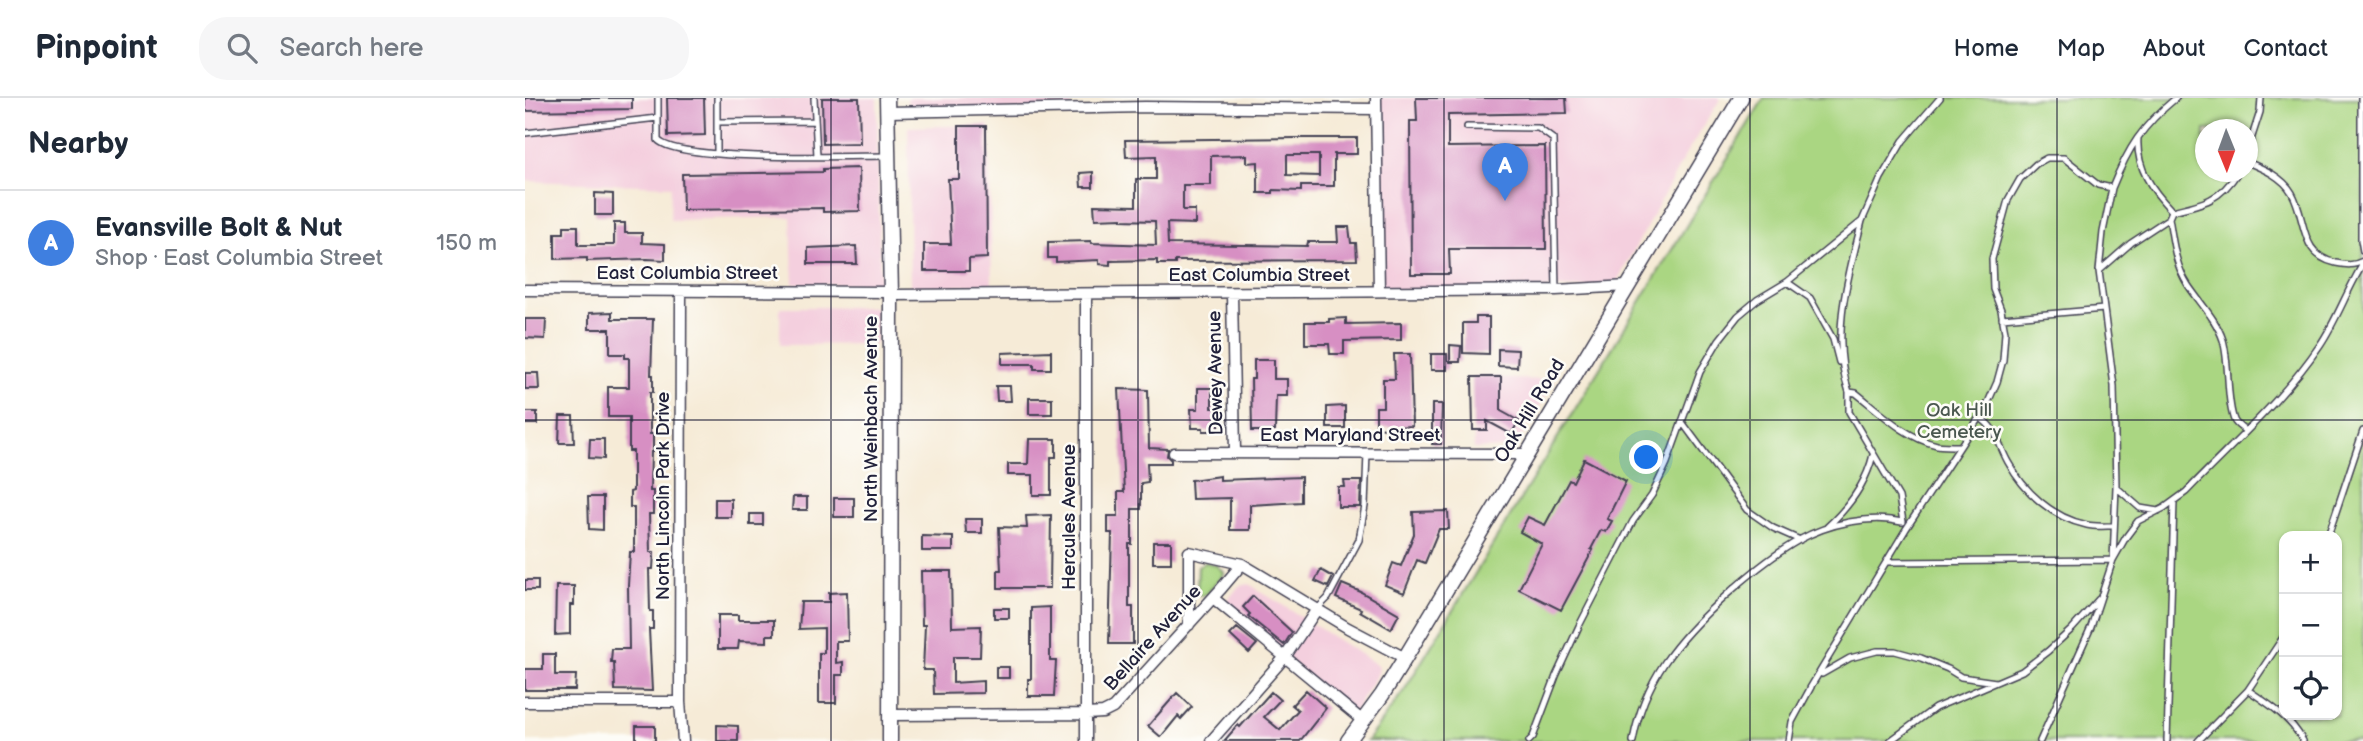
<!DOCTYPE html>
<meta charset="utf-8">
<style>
body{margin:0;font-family:"Balsamiq Sans",sans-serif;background:#f6f6f7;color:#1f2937}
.controls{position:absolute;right:21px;bottom:21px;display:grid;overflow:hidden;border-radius:14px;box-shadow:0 2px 5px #0004}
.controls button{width:63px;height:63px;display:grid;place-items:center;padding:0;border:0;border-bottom:2px solid #e0e1e3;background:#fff;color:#1f2937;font:35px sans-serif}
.compass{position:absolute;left:1670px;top:21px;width:63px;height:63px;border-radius:50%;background:#fff;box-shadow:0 2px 5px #0004;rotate:179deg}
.you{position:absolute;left:1122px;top:360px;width:24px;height:24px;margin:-18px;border:5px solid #fff;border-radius:50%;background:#1a73e8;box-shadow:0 0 0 10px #1a73e833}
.badge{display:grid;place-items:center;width:46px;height:46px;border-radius:50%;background:#1a73e8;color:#fff;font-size:23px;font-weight:700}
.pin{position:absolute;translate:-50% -58px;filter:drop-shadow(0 2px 4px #0008)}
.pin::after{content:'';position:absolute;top:37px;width:24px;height:21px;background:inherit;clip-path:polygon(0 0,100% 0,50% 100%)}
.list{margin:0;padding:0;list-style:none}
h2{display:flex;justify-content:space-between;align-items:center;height:91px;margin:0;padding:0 28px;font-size:30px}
h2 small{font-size:23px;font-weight:400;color:#747a83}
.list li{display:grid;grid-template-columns:46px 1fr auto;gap:21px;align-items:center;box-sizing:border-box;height:105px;padding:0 28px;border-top:2px solid #e0e1e3}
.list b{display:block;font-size:26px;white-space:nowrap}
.list p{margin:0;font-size:23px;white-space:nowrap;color:#747a83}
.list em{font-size:23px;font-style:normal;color:#747a83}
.icon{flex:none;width:38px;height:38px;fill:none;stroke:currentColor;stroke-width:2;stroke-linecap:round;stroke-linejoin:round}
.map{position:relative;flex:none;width:1838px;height:643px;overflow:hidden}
header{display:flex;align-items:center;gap:42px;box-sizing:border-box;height:98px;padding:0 35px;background:#fff;border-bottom:2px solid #e0e1e3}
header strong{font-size:33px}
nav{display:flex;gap:38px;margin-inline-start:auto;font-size:24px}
.search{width:490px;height:63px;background:#f6f6f7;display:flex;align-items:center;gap:18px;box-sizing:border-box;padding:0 24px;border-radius:28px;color:#747a83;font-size:26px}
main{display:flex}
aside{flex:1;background:#fff}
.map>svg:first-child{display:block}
.built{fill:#f4cfde}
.green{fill:#aad682;stroke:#667c5e;stroke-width:2;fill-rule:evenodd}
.building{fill:#d78fc3;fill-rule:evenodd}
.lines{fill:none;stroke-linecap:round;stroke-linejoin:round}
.lane-casing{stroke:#424052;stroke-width:8}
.street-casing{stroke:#424052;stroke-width:13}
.secondary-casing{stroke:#424052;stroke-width:17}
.lane{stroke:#fff;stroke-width:5}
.street{stroke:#fff;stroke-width:10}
.secondary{stroke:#fff;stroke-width:14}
.grid{fill:none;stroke:#22223b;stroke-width:2;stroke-opacity:0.55}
.labels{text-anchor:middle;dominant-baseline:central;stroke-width:5;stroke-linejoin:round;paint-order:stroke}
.street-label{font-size:19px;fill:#22223b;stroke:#fdfcf7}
.park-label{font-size:19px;fill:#4b5850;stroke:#fdfcf7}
</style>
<header>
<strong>Pinpoint</strong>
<div class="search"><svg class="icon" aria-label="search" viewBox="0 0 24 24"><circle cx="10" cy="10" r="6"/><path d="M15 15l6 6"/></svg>Search here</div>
<nav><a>Home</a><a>Map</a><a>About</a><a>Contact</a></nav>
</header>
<main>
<aside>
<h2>Nearby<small></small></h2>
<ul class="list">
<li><span class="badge" style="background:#3f7fe0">A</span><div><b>Evansville Bolt &amp; Nut</b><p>Shop · East Columbia Street</p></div><em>150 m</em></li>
</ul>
</aside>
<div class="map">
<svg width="1838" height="643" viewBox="0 0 1838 643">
<rect width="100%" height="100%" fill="#fdfcf7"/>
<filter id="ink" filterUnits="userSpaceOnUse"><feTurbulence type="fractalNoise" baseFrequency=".0143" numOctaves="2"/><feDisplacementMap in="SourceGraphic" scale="14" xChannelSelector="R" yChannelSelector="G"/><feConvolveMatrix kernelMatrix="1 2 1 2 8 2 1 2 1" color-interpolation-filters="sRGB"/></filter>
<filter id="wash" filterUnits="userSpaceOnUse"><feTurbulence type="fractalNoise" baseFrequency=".00686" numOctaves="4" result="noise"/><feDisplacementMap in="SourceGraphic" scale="28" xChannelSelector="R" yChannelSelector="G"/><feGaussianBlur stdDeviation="1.57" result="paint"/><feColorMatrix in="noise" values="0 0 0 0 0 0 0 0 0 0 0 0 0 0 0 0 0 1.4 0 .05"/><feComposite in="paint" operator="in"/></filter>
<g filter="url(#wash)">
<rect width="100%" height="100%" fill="#f6ebd7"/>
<path class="built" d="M0,0h352l3,186h-87l-2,-67 -121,3 1,-34 -146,-5z
M382,0h164v11l-163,2z
M851,0h345l-35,56 -72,133 -235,4z
M464,27l3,160 -82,2 -2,-160z
M255,209h96v37l-96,1z
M948,280l82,2 -40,68 -41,1z
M724,486l130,82 -1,7 -25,40 -130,-107 16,-20z"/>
<path class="green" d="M1239,0h599v643h-996l38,-52zM1680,32h42v42h-42zM1759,438h53v179h-53z
M681,464l10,3 8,8 -17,21 -7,2 -3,-2 1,-28z"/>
<g id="blocks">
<path class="building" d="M0,0h107v11l-107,2z
M142,0h37l1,37 -37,1z
M297,0h37l1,45 -37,1z
M891,0h150l1,15 -119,2v32l97,-1 1,103h-97l1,25h-39l-1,-153h7z
M434,28h27l1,132 -18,1v12h-45v-27h27l-3,-65h11z
M771,40h61v16h-23v32h-33v5l-28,-1v3h-15v-31l-11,1v-8l-36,1v29h-28v25h12v14l-28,-1 1,21 139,2 1,-4h30l-1,-15h12l2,16h5l1,17 -182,1v3h-18v-4l-47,1v4l-11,-1v-4l-43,2v-4h-8v-16l43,-1v2l65,2 -1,-24 -33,-1v-2l-27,1 -1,-14 42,1v-27h20v-23l-30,1 -1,-17zM762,57h32v21l-32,-1z
M334,70l1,43 -37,1v-4l-140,2 -1,-36 141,-2v-3z
M568,74v15h-12l-1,-14z
M70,95l18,1v21h-18z
M89,125h11v10h17v10l23,1v16l-18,-1 -60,2v-3l-32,1v-26h9v-7h14v19h36z
M331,148l1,18h-49v-16z
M87,214v7h41l-2,56h2v17h-3v42h3v18h-2l-1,39h3v23h-4l1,38h4l-1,17h-4l1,42h3v18h-4l3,62 -37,-1 -1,-28h-3l1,-13h17l-1,-64 2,-33h4v-45h-4v-15l3,-1v-40h-4v-34h-21v-30h21v-29h-4v-4h-15v-25h-21v-16z
M951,219h13v37l-26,-1v-30h13z
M821,220v6l55,-1v17l-57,1v13h-14l-1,-10h-24v-22h24v-3z
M0,221h21l-1,20 -20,-1z
M925,247l11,1 -1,16h-10z
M973,251l20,1 -1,17 -19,-1z
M526,253v18h-17v-5h-32v-11z
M869,256h16l2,72 -36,2v-21h7v-28h12z
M906,256h16v16h-16z
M729,262h20v19h13v17h-11l-1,35h-23l-1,-52h3z
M0,275h13l1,16h-14z
M947,279h29v34l18,10 -8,13 -24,-13v9h-14z
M471,288h14l1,15h-14z
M673,290h14v20h7v23h-16v-3h-11l-1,-19h7z
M594,291l29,1 1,58 19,1 -1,7 4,4v3h-24l1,19 -7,1v26h-9v35h-3v63h4v37h-24l3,-111h-4v-17h10v-24h6z
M504,300h23v16h-23z
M907,306h10l-1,40h-9z
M820,308v22h-18v-21z
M0,314h12v12h-12z
M35,318h13l1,27h-15z
M65,341h14v20l-15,-1z
M504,341h27v18h-5v38h-18v-20h-25v-11h20z
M1059,361l42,22 -19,38 5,2 -6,11 -5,-2 -10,19 2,1 -32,60 -42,-21 23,-45 -22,-12 8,-15 17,8 24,-45 4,2z
M695,378v4l81,-3v25l-51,3v25h-20v-32l-38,1 -1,-19z
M819,383h17l-1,26h-22v-20h7z
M63,399h15v33l-14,-1z
M268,399h14v13h-15z
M309,400h20v19h-20z
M190,401h16v18h-16z
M923,413l1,18h-10l-14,34 -8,-3 -13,33 -19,-8 8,-22 8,3 13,-32 -1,-22z
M225,416h13v11h-13z
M526,417l-1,73h-52v-18h3l-2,-43 28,1 -1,-12z
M440,421h17v14h-16z
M397,438l31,1v14h-31z
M628,444h18v21h-18z
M796,472l12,7 -5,10 -13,-6z
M396,473h30l1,56 29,-1 -1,31h-27v26l30,-2v12l-49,1 -1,-24h-10l2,-45h-3z
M0,482h13v10h-13z
M817,486l19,8 38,22 -8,15 -31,-18 1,-2 -25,-11z
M31,488h18v19h-4v29l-15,1z
M322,494l1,49h-12v22l7,-1v13h-7v28h-17v-50h5v-25l-25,1 2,-27h28v-9z
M728,498l39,36 -8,13 -36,-29 2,-2 -7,-7z
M525,509v54h6l-2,35h-26v-17h3v-71z
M469,510h15v10h-15z
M193,517h20v5h36v15h-7v7l-28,-1 -1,8h-20z
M712,530l20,16 -8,9 -19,-18z
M18,556h12v21h21l-1,15h-50v-21h18z
M471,569h13v11h-13z
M781,592l20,18 -26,33h-76l14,-16 2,2 31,-35 9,8 -16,17 16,13 18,-20 -6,-5z
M652,595l15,14 -11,12 -3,-3 -17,21 -13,-11z
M192,627l21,1v15h-21z
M111,628h19v15h-19z"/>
</g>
</g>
<g filter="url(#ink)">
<use href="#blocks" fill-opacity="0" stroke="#424052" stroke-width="2"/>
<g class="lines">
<defs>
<path id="lane" d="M133,0v42c20,22 190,16 227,16
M289,0l3,58
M1836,0v142l2,11
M192,24l98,-1
M942,29l71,1 15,11 3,151
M0,35l133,-15
M1613,40c-2,30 14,52 34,73 31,-7 49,-11 66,-39
M1722,54l13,-40 1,-14
M192,55v-55
M1722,64c17,7 36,15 45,31 15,27 7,62 44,70 11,2 17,3 27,-2
M1587,90l-9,44 -4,39 32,-28 38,-25 3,-7
M1644,120c4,23 6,47 19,67 12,18 28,34 35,55 7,24 3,60 11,80 2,5 7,7 11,11
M1337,123c-14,56 -32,115 -13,171l7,1c24,19 50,45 81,52 7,1 15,1 22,1
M1262,184l23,16 23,41 6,23
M1579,211l10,77 2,101 24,21 18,3
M1477,220l102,-9 -5,-38
M1324,294v20l50,85 4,25
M1454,319c18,11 19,27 29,45 16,30 45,56 79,63 8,2 18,1 27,1
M1157,324l65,88 26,18 27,12
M1302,429c22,-20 39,-43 46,-72
M1803,438l35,-105
M1361,464l227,-2 3,-73
M792,511l11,-11 31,-58 6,-34 2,-53
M1759,538l-36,54c21,14 43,28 55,51
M1297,576l28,-16 27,-7h18l26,7 27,11 13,8 35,5
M1285,590l96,-159 80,-122 11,-25 6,-22 2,-28 -4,-22 -8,-21 -1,-30 16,-59 12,-21 16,-15 11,-6h17l34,27 14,3c16,-40 30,-62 64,-90
M1004,643l4,-4 23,-61 23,-50 54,-105 19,-26 15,-32 33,-91 19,-32 19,-24 19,-16 30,-18 75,-61 19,-43 22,-37 37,-43
M1108,643c5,-28 16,-55 32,-79 27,-40 92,-98 134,-122 29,-16 71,-26 103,-18
M1264,643l3,-19 19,-35
M1365,643l45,-33 87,-37 26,-20 24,-22 27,-30
M1515,643l51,-114 22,-67 13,-23 12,-16 26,-13 22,-16c45,-47 97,-92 134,-147 17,-25 27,-55 43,-81
M1642,643l7,-240
M1673,643l50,-51"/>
<path id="street" d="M851,0l3,193
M363,14l257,-5 231,2
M0,192l366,2
M156,193l-1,411 3,39
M707,195l3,159
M561,196v447
M366,197l665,-5 72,-4
M649,355l353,1
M688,500l150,123
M664,527v-73l53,12
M0,604h155
M365,617l197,-1 16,-1 10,-5 107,-118 22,-26 106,64 57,30
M686,643l74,-84 32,-48"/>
<path id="secondary" d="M362,0l4,197 -1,446
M823,643l34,-46 23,-37 336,-560"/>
</defs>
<use href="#lane" class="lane-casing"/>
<use href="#street" class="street-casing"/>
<use href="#secondary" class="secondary-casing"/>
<use href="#lane" class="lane"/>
<use href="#street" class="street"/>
<use href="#secondary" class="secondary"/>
</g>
</g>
<path class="grid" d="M306,0v643M613,0v643M919,0v643M1225,0v643M1532,0v643M0,322h1838"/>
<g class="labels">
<g class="street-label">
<text x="162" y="175">East Columbia Street</text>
<text x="734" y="177">East Columbia Street</text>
<text transform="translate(691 275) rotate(-91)">Dewey Avenue</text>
<text transform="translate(1005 313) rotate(-59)">Oak Hill Road</text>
<text transform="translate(346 321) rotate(-90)">North Weinbach Avenue</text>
<text x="825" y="337">East Maryland Street</text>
<text transform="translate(138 398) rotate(-90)">North Lincoln Park Drive</text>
<text transform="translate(544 419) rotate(-90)">Hercules Avenue</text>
<text transform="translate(628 540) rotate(-48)">Bellaire Avenue</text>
</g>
<g class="park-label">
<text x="1434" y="312">Oak Hill<tspan x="1434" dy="22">Cemetery</tspan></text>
</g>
</g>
</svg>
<div class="controls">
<button>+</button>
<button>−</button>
<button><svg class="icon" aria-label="locate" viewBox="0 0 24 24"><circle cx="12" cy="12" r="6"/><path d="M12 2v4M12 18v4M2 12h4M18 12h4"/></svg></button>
</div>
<svg class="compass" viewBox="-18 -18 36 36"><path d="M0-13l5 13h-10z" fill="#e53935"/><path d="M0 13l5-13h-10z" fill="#747a83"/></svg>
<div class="you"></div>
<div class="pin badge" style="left:980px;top:103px;background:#3f7fe0">A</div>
</div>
</main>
